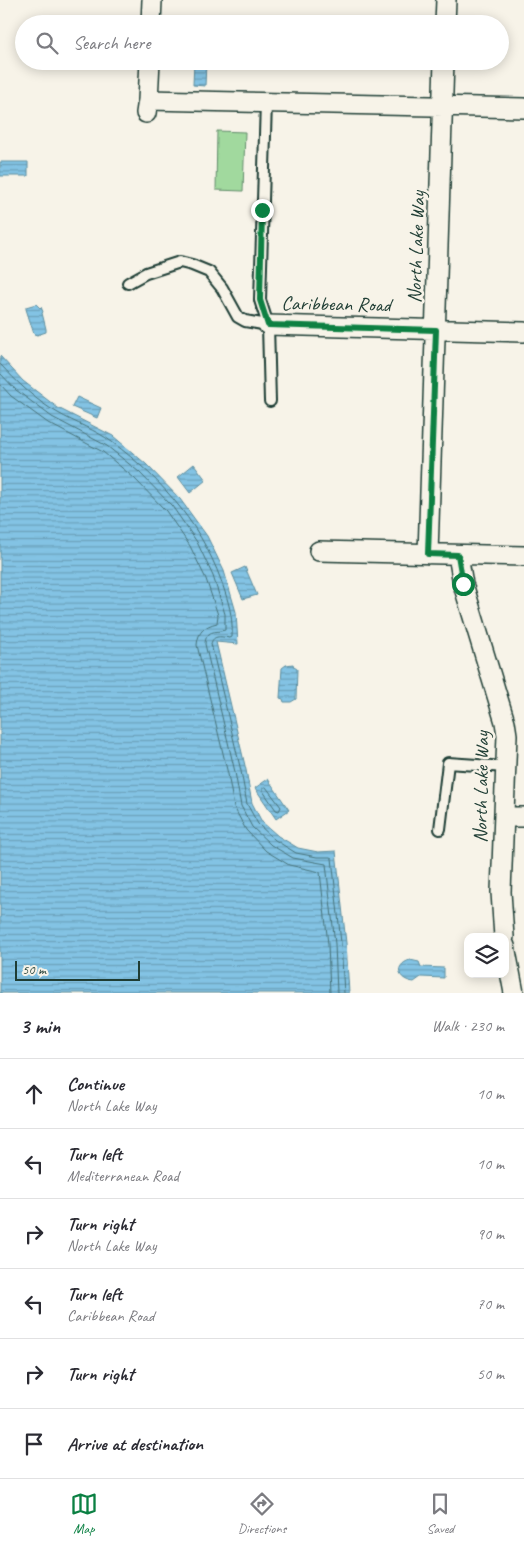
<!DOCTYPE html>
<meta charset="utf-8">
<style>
body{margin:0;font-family:Caveat,sans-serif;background:#f2f2f3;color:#2b2b33}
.controls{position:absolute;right:15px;bottom:15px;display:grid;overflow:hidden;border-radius:10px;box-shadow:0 2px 12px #0003}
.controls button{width:45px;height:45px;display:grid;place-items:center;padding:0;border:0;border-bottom:1px solid #e1e1e2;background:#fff;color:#2b2b33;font:25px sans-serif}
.scale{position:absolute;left:15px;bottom:12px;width:125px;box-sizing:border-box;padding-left:5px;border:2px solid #1f3d34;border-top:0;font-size:14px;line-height:18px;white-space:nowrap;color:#1f3d34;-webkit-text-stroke:4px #f7f3e8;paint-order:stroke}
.stop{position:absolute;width:15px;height:15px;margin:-11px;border:4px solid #0b8043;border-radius:50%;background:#fff}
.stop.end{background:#0b8043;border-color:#fff;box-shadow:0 1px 5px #0008}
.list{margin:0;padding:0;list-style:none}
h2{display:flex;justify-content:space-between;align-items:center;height:65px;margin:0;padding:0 20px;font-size:21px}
h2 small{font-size:16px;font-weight:400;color:#7c7c81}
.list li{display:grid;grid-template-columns:32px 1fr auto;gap:15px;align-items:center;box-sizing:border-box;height:70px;padding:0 20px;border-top:1px solid #e1e1e2}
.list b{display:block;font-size:19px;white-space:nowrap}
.list p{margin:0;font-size:16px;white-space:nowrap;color:#7c7c81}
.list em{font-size:16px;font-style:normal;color:#7c7c81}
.icon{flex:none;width:28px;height:28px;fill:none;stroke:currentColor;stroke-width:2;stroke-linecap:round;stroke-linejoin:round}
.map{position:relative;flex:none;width:524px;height:993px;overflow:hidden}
.search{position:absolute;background:#fff;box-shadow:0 2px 12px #0003;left:15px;right:15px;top:15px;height:55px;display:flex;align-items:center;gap:12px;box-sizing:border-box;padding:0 18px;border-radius:28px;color:#7c7c81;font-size:19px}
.sheet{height:485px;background:#fff}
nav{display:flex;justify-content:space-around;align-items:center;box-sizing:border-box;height:70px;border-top:1px solid #e1e1e2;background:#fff;font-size:14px;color:#7c7c81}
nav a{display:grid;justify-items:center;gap:2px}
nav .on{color:#0b8043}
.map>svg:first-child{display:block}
.garden{fill:#a1d99e;stroke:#608b69}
.water{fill:url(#water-rules);stroke:#5b8d9e}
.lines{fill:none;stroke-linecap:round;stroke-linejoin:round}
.shore{stroke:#47737a;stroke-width:1}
.lane-casing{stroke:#1f3d34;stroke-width:14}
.street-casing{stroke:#1f3d34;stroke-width:22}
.lane{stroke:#f7f3e8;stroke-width:10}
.street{stroke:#f7f3e8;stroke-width:19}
.route{stroke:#0b8043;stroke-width:6}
.labels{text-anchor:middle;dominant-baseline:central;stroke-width:5;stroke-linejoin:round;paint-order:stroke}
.street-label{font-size:20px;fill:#1f3d34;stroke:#f7f3e8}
</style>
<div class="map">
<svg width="524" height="993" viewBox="0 0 524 993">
<defs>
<pattern id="water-rules" width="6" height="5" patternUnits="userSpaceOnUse" patternTransform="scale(1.25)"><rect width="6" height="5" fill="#83c3e4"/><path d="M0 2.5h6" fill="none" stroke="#6ba0ba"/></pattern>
</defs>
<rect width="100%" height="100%" fill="#f7f3e8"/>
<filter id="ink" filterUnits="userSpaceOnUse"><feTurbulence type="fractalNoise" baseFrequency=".02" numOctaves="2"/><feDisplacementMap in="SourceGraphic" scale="10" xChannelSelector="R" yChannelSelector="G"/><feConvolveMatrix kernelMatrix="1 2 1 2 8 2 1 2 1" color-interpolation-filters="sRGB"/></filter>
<g filter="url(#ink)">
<path class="garden" d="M217,131l28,1 -2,59 -27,-1z"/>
<path class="water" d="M194,62h12l-1,24 -12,-1z
M0,162h28v14h-28z
M36,304l4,4 1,-1 2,5 -1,1 4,16v3l-9,3 -3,-1 -8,-25v-2z
M0,356l23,25 35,27 55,28 33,28 34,35 27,37 17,35 12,41 2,32 -22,-2 30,128 6,33 10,19 16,14 20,12 20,4 18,-1 10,92 3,50h-349z
M77,397l24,11 -4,10 -25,-11z
M194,464l12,16 -16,13 -12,-16z
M245,567l12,28 -14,4 -11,-26z
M293,664l1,3 3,2 -1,30 -5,3h-7l-1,-3 -3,-1 2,-30 4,-3z
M268,779l21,31 -13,9 -21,-31z
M410,960l9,2 2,5 23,1v10l-23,-1 -7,5c-17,-2 -20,-17 -4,-22z"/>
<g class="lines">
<path class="shore" d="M0,364c17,18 36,37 58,49 17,10 38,17 54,29 51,38 94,88 113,150 5,15 8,29 7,45l-2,1c-8,-1 -17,-4 -19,6l30,127 6,33 11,20 17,16 21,13 21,4h13l2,1 9,85 3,50
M0,373l16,17 36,27 55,29 32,26 33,34 25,36 16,34 12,38v16c-10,3 -19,-1 -20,14l30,128 6,34 11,21 19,18 22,13 33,6 9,80 2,49
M0,384l11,12 37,27 55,29 31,26 32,33 24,35 16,33 12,36 -1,8c-12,3 -19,8 -20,22l31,129 6,33 12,23 20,21 23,14 31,7 8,72 2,49
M266,787l15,20 -2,4 -3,-1 -13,-19v-3z"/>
<defs>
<path id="lane" d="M266,102l-6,198 8,25 2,76
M128,283l18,-10 34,-11 12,3 17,7 13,16 16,29 7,4 23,4
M440,829l8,-66 58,4"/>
<path id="street" d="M151,24l1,-24
M445,24l1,-24
M148,100l376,8
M146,113l2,-13 2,-39
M268,325l256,7
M319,551l205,5
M428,554l16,-493
M458,555l5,29 42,138 2,13 -6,157 3,45
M504,817h20
M505,946l9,47"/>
</defs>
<use href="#lane" class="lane-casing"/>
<use href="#street" class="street-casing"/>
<use href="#lane" class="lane"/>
<use href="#street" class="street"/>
</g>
</g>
<g class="lines" filter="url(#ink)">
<path class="route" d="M262,210l-2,90 8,25 168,5 -8,224 30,1 5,29"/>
</g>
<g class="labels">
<g class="street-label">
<text transform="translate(416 247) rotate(-88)">North Lake Way</text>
<text transform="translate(336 304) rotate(1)">Caribbean Road</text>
<text transform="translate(481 787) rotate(-89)">North Lake Way</text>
</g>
</g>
</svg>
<div class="controls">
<button><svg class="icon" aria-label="layers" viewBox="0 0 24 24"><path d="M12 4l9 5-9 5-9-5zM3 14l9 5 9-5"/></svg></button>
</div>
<div class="scale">50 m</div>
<div class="stop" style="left:463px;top:584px"></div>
<div class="stop end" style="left:262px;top:210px"></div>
<div class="search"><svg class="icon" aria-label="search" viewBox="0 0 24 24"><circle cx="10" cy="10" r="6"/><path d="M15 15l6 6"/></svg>Search here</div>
</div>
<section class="sheet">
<h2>3 min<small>Walk · 230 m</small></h2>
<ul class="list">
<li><svg class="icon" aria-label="ahead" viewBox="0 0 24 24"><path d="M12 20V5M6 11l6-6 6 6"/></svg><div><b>Continue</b><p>North Lake Way</p></div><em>10 m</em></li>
<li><svg class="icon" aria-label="left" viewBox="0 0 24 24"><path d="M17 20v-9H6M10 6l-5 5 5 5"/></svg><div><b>Turn left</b><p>Mediterranean Road</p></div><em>10 m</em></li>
<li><svg class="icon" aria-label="right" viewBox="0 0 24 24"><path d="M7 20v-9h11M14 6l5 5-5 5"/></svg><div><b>Turn right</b><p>North Lake Way</p></div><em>90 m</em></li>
<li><svg class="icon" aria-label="left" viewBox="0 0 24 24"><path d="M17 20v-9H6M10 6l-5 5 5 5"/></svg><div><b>Turn left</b><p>Caribbean Road</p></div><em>70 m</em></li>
<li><svg class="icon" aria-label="right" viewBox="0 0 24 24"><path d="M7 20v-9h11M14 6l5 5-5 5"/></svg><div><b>Turn right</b></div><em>50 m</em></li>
<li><svg class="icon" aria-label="arrive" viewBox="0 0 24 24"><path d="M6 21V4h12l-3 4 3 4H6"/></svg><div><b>Arrive at destination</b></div></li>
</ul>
</section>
<nav>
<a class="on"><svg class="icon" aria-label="map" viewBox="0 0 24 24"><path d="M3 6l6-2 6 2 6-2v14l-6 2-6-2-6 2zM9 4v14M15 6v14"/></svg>Map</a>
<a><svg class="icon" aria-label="directions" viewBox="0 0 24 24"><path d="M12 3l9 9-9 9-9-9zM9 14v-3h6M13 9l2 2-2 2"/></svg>Directions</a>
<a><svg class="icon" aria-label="saved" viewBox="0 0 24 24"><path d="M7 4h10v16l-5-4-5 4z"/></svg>Saved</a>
</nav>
